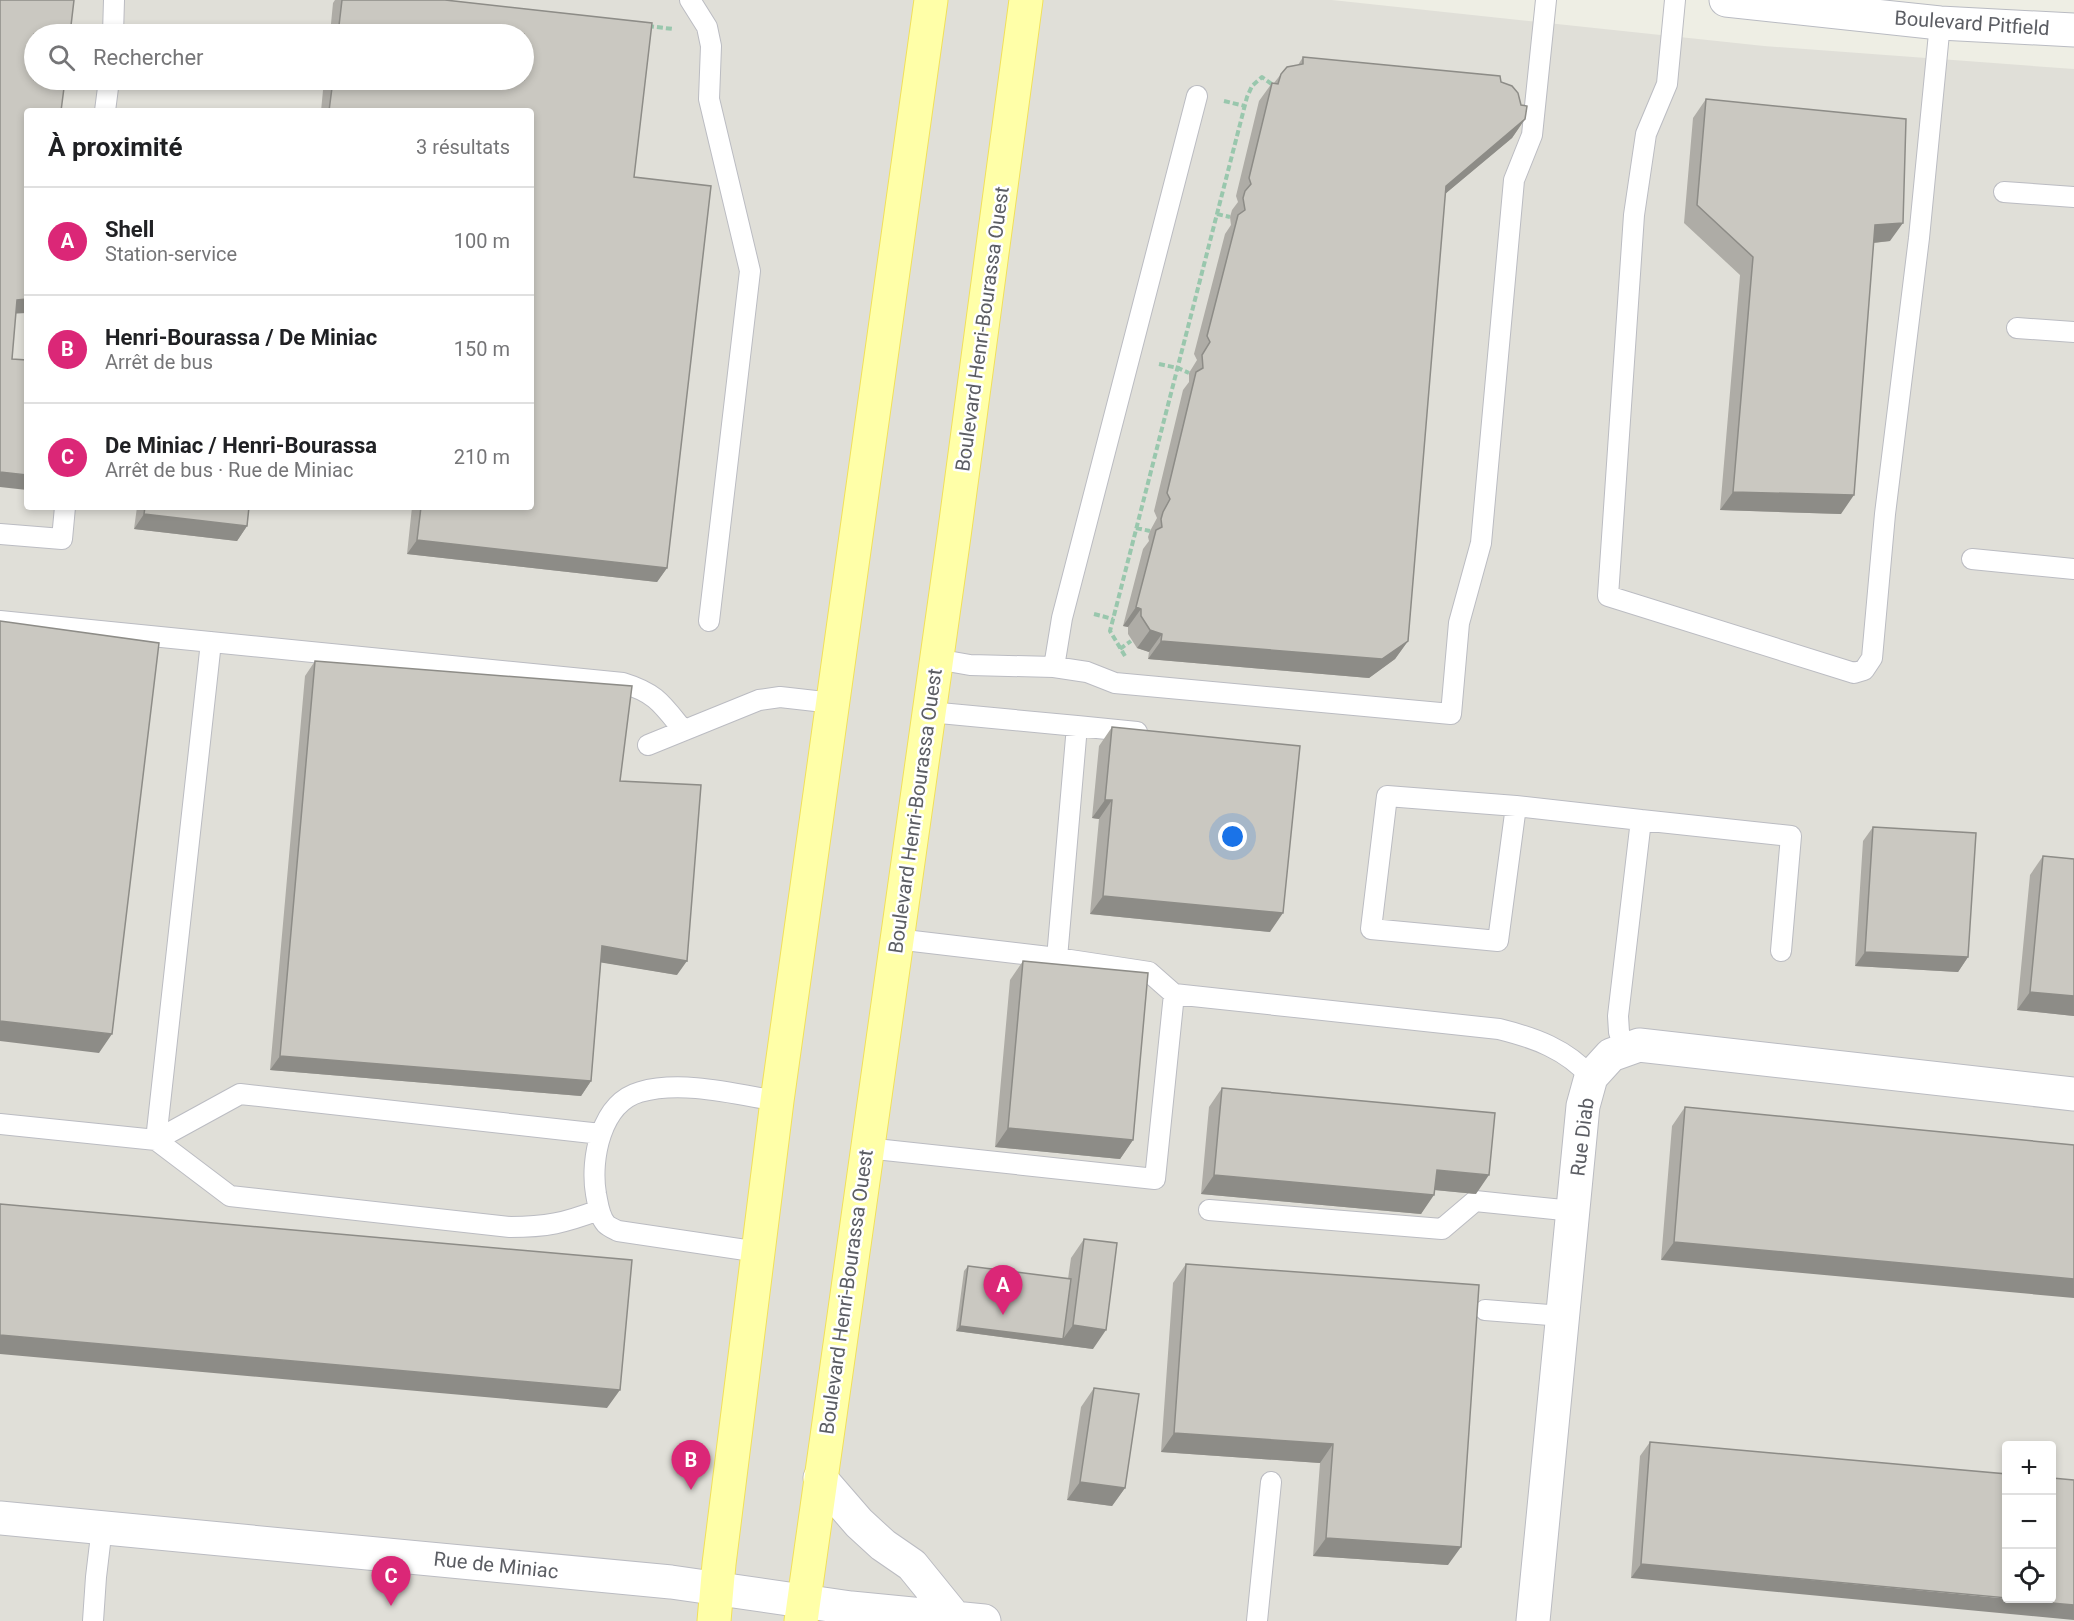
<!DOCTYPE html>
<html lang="fr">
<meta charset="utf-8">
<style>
body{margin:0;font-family:Roboto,sans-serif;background:#f2f2f2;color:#202124}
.controls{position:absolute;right:18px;bottom:18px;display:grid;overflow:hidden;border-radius:6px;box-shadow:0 3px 9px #0003}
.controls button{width:54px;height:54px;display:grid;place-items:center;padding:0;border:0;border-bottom:2px solid #e0e0e0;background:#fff;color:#202124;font:30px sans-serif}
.you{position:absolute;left:1233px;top:837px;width:21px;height:21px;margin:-15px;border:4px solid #fff;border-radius:50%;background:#1a73e8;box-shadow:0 0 0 9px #1a73e833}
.badge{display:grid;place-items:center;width:39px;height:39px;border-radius:50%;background:#db2777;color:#fff;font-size:20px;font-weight:700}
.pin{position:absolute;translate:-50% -50px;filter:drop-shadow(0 2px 3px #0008)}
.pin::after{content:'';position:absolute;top:32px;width:21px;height:18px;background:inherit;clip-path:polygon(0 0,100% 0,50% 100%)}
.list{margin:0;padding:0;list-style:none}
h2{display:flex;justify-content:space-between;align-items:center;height:78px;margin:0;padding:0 24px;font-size:26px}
h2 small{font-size:20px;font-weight:400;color:#757577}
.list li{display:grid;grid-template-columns:39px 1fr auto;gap:18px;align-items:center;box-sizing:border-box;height:108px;padding:0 24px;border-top:2px solid #e0e0e0}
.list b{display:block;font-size:22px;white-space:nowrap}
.list p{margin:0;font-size:20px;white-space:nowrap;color:#757577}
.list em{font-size:20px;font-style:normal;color:#757577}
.icon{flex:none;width:33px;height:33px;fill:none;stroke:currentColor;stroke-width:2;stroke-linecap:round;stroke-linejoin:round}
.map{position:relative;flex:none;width:2074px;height:1621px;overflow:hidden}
.search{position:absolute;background:#fff;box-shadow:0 3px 9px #0003;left:24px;top:24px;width:510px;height:66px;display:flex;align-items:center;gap:15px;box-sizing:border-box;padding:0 21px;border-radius:33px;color:#757577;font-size:22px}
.panel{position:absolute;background:#fff;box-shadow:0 3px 9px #0003;left:24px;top:108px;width:510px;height:402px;border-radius:6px}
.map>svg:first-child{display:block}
.industrial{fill:#e0dfd8;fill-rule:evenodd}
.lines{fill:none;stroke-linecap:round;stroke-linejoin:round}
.service-casing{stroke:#bbbcc2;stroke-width:22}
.minor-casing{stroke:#bbbcc2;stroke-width:35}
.secondary-casing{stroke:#b9bbc2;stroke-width:35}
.primary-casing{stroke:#f1e05a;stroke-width:35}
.path{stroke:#99c7ad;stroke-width:4;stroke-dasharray:6 3;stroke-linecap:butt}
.service{stroke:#fff;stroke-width:20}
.minor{stroke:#fff;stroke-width:33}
.secondary{stroke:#fff;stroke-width:33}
.primary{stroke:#ffffa8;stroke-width:33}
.wall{fill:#aeaca6}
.shaded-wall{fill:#8d8c87}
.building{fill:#cac8c1;stroke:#8d8c87;stroke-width:1.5}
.labels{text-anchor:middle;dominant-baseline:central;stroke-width:5;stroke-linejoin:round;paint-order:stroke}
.street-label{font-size:20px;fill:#5c5e64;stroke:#fff}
</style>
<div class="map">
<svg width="2074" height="1621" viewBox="0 0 2074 1621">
<rect width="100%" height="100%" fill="#eeeee4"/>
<path class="industrial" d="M0,0h1332l432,46 310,23v1552h-2074zM34,34h490v46h-490zM27,111h504v396h-504zM2006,1446h46v152h-46z"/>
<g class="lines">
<defs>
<path id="service" d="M690,0l17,27 4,19 -2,53 41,172 -41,350
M1675,0l-8,84 -21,50 -12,81 -26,381 246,77 10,-3 8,-12 13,-144 34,-276 21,-215
M113,34l1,-34
M105,111l4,-31
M2004,192l70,5
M2017,328l57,4
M0,534l62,5 3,-32
M1972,559l102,10
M0,621l623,62c33,10 39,21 60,47
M936,659l34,6 84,2 8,-49 135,-522
M1054,667l33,5 28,11 336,31 8,-91 22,-80 33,-363 18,-45 14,-135
M929,712l148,14 -20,232
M1077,726l60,6
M648,745l111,-45 21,-3 53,6
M1387,796l129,10 -18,135 -127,-12z
M1516,806l125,14 -23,196 1,16 6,18
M1641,820l150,16 -10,115
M896,939l161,19 92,14 25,22 325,35c36,9 67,20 92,48
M0,1124l156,16 55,-498
M866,1148l289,31 19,-185
M599,1210c-35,13 -52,17 -89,17l-280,-31 -74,-56 84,-46 361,40
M1209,1210l233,19 33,-28 98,10
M759,1252l-141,-21c-4,-2 -9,-4 -12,-7 -7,-8 -8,-20 -10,-30 -6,-35 5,-91 44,-102 42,-12 95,2 137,9
M1485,1310l77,6
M93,1621l3,-44 6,-50
M1257,1621l14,-139"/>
<path id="minor" d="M820,1478l39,45 24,22 29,20 43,53
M0,1518l671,64 180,26 133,13
M1533,1621l50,-515 8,-29 20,-22 28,-10 435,49"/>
<path id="secondary" d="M1726,0l214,23 134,7"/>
<path id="primary" d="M714,1621l5,-57 58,-463 154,-1101
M801,1621l153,-1085 72,-536"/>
</defs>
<use href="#service" class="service-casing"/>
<use href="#minor" class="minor-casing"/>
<use href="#secondary" class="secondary-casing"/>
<use href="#primary" class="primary-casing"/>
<path class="path" d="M648,26l25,3
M1224,101l21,5
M1217,214l13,3
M1159,364l19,4 11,5
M1136,528l14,3
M1094,614l19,5
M1120,649l11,-8
M1125,656l-15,-25 137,-534 5,-11 10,-9 11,8"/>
<use href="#service" class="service"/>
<use href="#minor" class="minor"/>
<use href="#secondary" class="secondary"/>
<use href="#primary" class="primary"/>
</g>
<path class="wall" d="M335,0h110l207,23 -18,154 77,9 -44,382 -10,14 -250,-28 5,-47h119v-396h-210l3,-31h200v-46h-194l3,-31z
M1303,57l198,25 24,37 -13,19 -67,56 -37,447 -13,18 -26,19 -221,-19 1,-7 -12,-4 -9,-14v-7l-5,-1 20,-77 6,-8 -1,-4 2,-6 7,-13 -3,-7 29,-121 6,-8v-9l8,-13 -3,-6 31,-120 6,-9 -1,-8 2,-7 6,-8 -2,-6 23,-95 13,-18h2l7,-9 17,-9z
M1706,99l184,142 -16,2 -33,271 -121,-4 20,-235 -56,-52 9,-105z
M137,507h112l-2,19 -10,15 -103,-12z
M315,661l362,314 -76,-13 -10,119 -10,15 -311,-26 35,-394z
M1112,727l158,205 -180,-18 9,-95 -7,-1 7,-72z
M1873,827l95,130 -10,15 -103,-6 8,-125z
M2043,856l31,3v157l-57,-6 13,-135z
M1023,961l110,179 -13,19 -125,-12 15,-167z
M1222,1088l254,106 -41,-4 -14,24 -220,-20 8,-87z
M1685,1107l389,38 -413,115 11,-134z
M1084,1239l9,110 -137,-18 8,-60 4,-5 100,13 3,-21z
M1186,1264l262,301 -135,-9 7,-93 -159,-11 12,-169z
M1094,1388l31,100 -13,18 -45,-6 14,-93z
M1650,1442l424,38 -443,98 9,-122z"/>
<path class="shaded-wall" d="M1525,119l-13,19 -79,66 13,-18z
M1903,223l-13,18 -28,3 13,-19z
M27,299v14l-20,1 10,-14z
M0,472l27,3v15l-27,-3z
M1733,492l121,3 -13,19 -121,-4z
M144,514l103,12 -10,15 -103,-12z
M417,540l250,28 -10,14 -250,-28z
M1136,607l5,2 -13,18 -5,-1z
M1150,630l12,4 -13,18 -12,-4z
M1161,641h247l-13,18 -26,19 -221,-19z
M1105,800h7l-13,19 -7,-1z
M1103,896l180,17 -13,19 -180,-18z
M602,946l85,15 -10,14 -85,-14z
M1865,952l103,5 -10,15 -103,-6z
M2030,992l44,4v20l-57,-6z
M0,1021l112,13 -13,19 -99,-12z
M280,1056l311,25 -10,15 -311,-26z
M1008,1128l125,12 -13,19 -125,-12z
M1437,1170l52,5 -13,19 -52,-5z
M1214,1175l220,20 -13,19 -220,-20z
M1674,1242l400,37v19l-413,-38z
M1073,1325l33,5 -13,19 -137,-18 4,-5 103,13z
M0,1335l620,55 -13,18 -607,-54z
M1174,1433l159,11 -13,19 -159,-11z
M1080,1482l45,6 -13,18 -45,-6z
M1326,1538l135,9 -13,18 -135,-9z
M1641,1564l433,41v15l-443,-42z"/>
<path class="building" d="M0,0h74l-4,34h-36v46h31l-4,31h-34v188l-10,1 -5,59 15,1v115l-27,-3z
M342,0h103l207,23 -18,154 77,9 -44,382 -250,-28 4,-33h110v-396h-202l4,-31h191v-46h-186z
M1303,57l197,19 1,6 11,4 6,7 3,12 6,1 -2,13 -79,67 -38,455 -26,18 -221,-18 1,-7 -12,-4 -9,-14v-7l-5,-2 20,-77 6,-3 -1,-8 2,-7 7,-13 -3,-6 29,-121 7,-4 -1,-13 8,-13 -3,-6 31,-121 7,-5 -2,-12 2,-7 6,-7 -2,-6 23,-95 6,1 3,-10 6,-7 16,-3z
M1706,99l200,20 -3,104 -28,2 -21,270 -121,-3 20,-235 -56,-52z
M145,507h104l-2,19 -103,-12z
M0,621l159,22 -47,391 -112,-13z
M315,661l317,25 -12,95 81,4 -14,176 -85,-15 -11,135 -311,-25z
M1112,727l188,19 -17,167 -180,-17 9,-96h-7z
M1873,827l103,6 -8,124 -103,-5z
M2043,856l31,3v137l-44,-4z
M1023,961l125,12 -15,167 -125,-12z
M1222,1088l273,25 -6,62 -52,-5 -3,25 -220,-20z
M1685,1107l389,38v134l-400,-37z
M0,1204l632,56 -12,130 -620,-55z
M1084,1239l33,4 -11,87 -33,-5z
M1186,1264l293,21 -18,262 -135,-9 7,-94 -159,-11z
M968,1266l103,13 -8,60 -103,-13z
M1094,1388l45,6 -14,94 -45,-6z
M1650,1442l357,32v124l-366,-34z
M2052,1478l22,2v125l-67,-6h45z"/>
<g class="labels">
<g class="street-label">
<text transform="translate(1972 23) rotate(4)">Boulevard Pitfield</text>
<text transform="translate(982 329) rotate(-82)">Boulevard Henri-Bourassa Ouest</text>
<text transform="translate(915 811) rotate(-82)">Boulevard Henri-Bourassa Ouest</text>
<text transform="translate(1582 1137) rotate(-83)">Rue Diab</text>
<text transform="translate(846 1292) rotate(-82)">Boulevard Henri-Bourassa Ouest</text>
<text transform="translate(496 1565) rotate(6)">Rue de Miniac</text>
</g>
</g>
</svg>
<div class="controls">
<button>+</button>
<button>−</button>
<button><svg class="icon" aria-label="locate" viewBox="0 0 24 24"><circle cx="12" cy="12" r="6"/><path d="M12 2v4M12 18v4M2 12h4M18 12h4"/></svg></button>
</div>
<div class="you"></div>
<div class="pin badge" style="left:1003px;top:1315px">A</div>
<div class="pin badge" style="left:691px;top:1490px">B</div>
<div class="pin badge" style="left:391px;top:1606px">C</div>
<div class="search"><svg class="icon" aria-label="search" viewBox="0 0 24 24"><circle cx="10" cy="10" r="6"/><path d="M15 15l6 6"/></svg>Rechercher</div>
<section class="panel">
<h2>À proximité<small>3 résultats</small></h2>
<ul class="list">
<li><span class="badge">A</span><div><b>Shell</b><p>Station-service</p></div><em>100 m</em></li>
<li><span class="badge">B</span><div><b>Henri-Bourassa / De Miniac</b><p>Arrêt de bus</p></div><em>150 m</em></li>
<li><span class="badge">C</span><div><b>De Miniac / Henri-Bourassa</b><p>Arrêt de bus · Rue de Miniac</p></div><em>210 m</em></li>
</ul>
</section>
</div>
